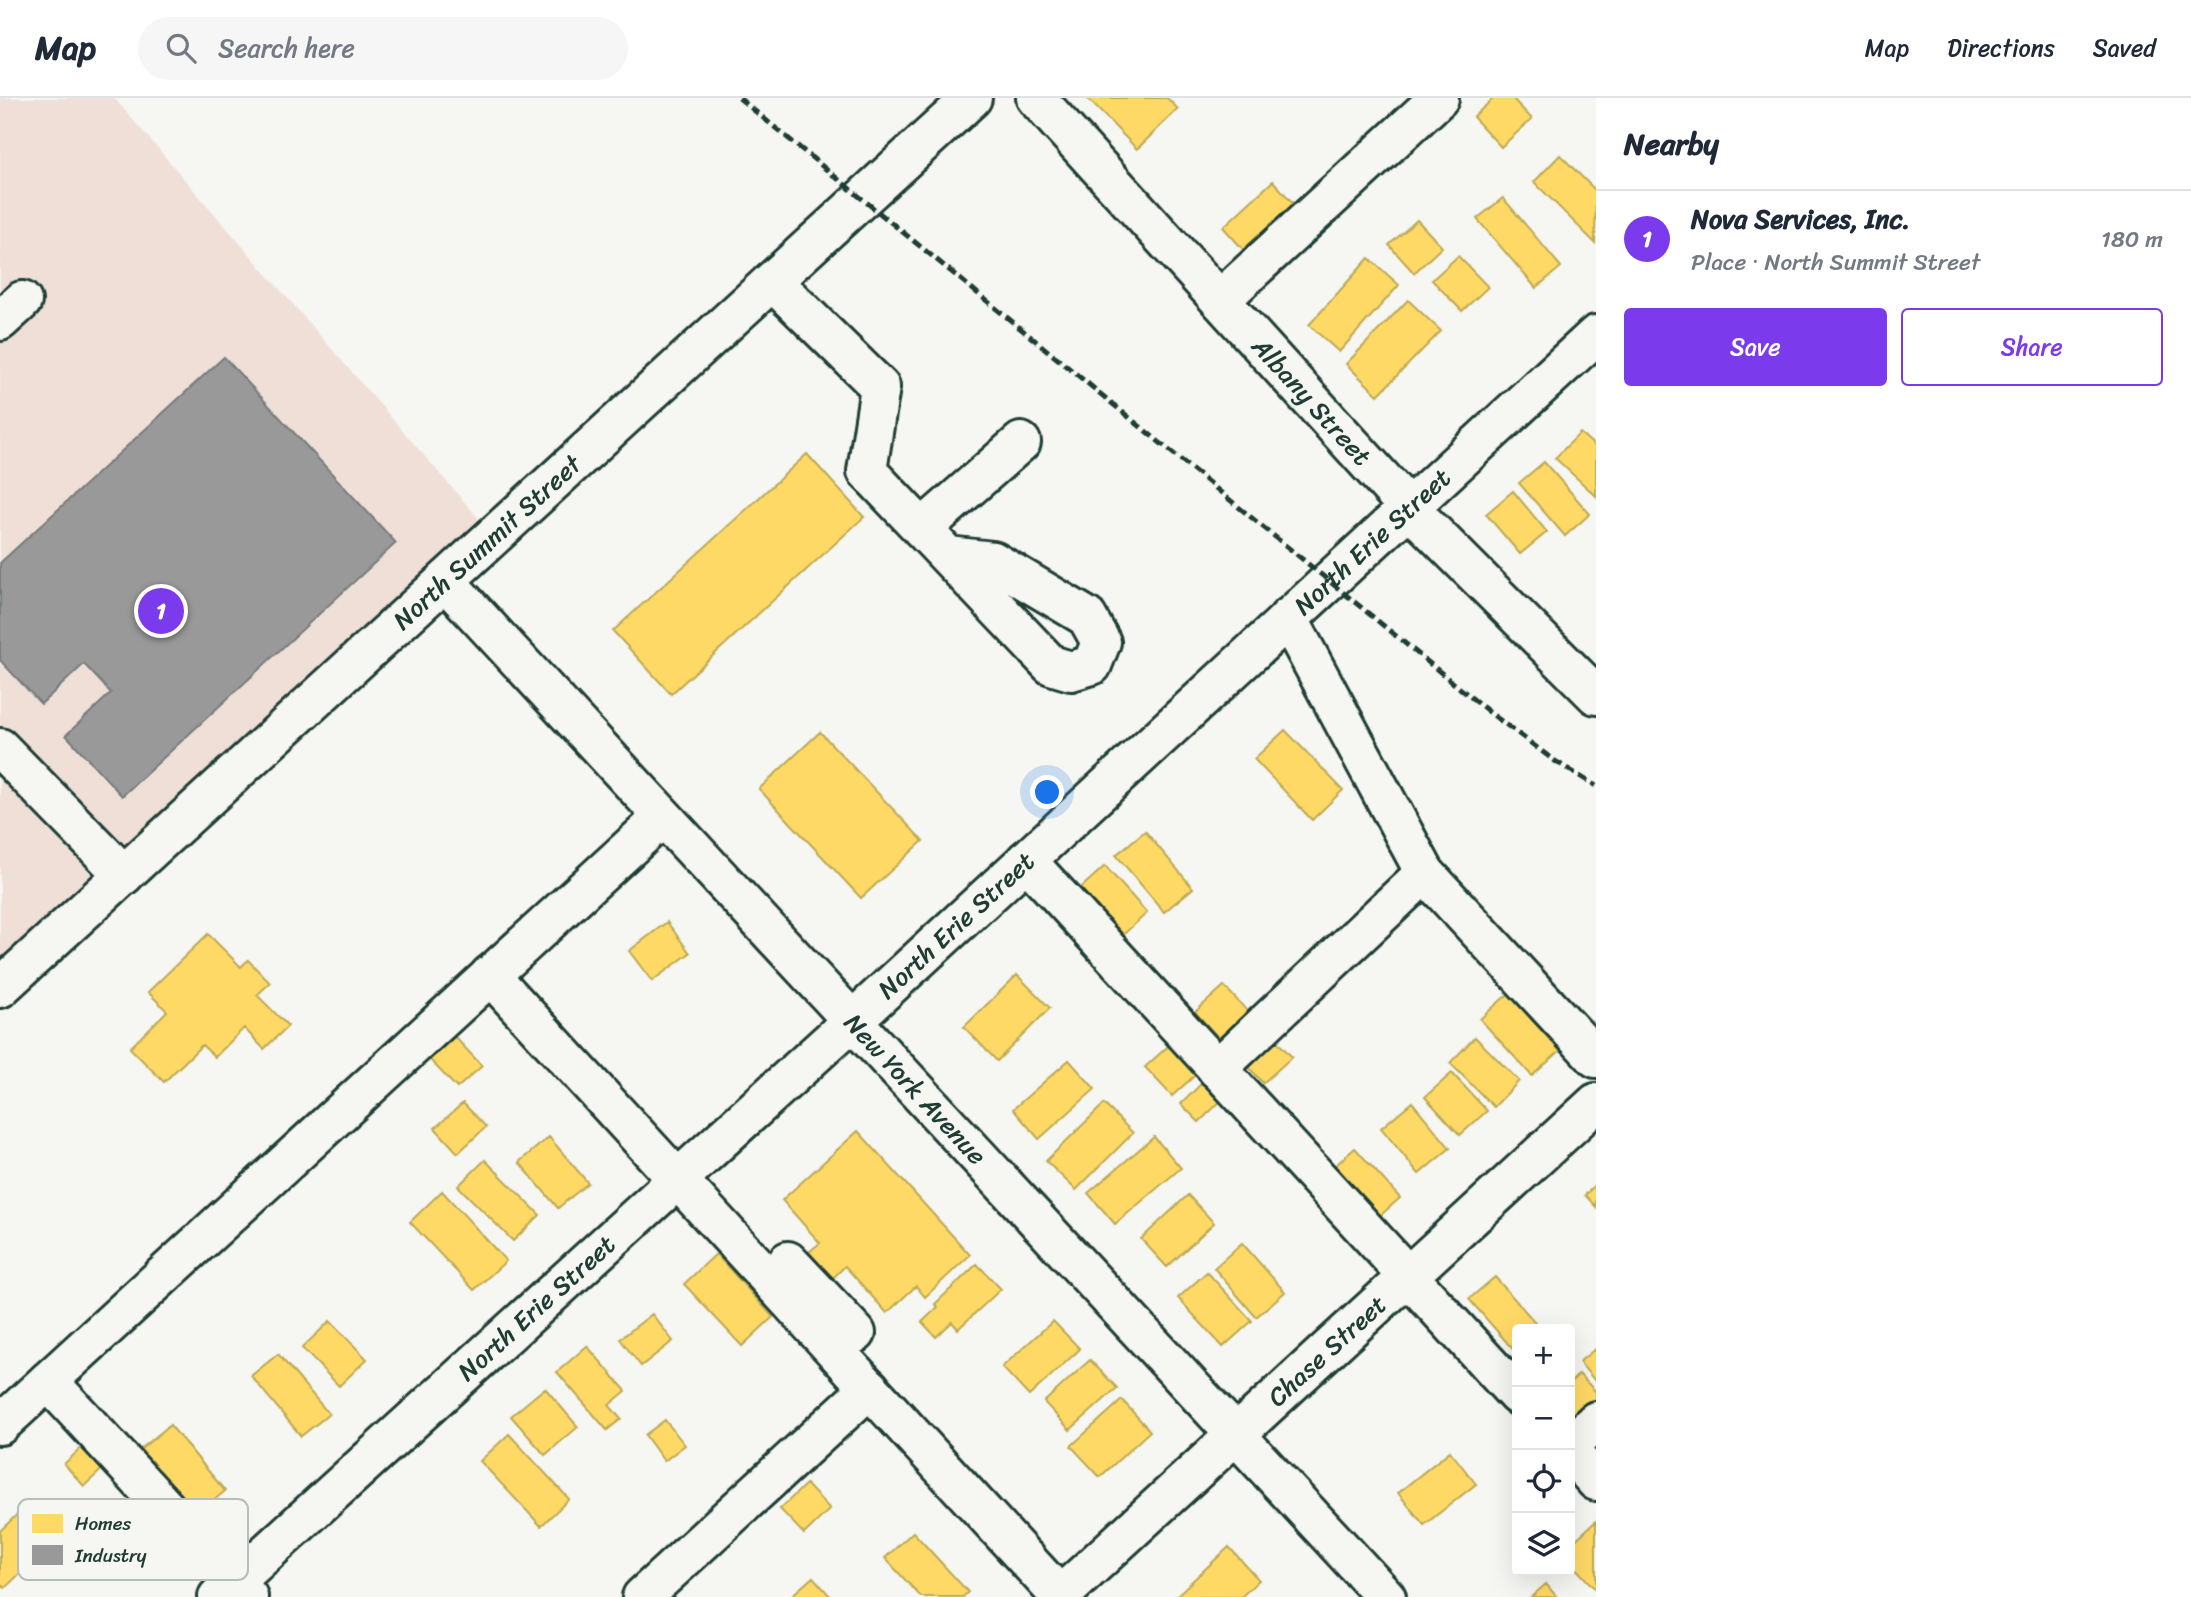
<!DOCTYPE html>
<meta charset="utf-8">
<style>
body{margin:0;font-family:Sriracha,sans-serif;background:#f6f6f7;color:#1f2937}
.controls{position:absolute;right:21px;bottom:21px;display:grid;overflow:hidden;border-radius:7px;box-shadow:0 7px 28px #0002}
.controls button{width:63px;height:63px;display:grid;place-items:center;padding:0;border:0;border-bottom:2px solid #e0e1e3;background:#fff;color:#1f2937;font:35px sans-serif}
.you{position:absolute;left:1048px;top:695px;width:24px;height:24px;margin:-18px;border:5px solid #fff;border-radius:50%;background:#1a73e8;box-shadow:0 0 0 10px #1a73e833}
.badge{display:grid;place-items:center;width:46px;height:46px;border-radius:50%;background:#7c3aed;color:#fff;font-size:23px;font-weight:700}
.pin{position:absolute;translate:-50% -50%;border:4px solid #fff;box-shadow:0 2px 7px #0006}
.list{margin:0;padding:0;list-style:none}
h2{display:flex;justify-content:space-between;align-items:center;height:91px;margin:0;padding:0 28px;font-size:30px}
h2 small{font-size:23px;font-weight:400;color:#747a83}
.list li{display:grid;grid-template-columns:46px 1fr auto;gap:21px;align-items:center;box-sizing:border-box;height:98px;padding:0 28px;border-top:2px solid #e0e1e3}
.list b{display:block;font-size:26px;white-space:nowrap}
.list p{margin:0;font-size:23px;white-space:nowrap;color:#747a83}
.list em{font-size:23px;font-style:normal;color:#747a83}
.actions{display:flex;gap:14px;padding:21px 28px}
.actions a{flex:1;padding:16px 0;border:2px solid #7c3aed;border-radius:7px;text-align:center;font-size:24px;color:#7c3aed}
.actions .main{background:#7c3aed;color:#fff}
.icon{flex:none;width:38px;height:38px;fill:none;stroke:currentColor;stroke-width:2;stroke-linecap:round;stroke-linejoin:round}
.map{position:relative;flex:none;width:1596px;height:1499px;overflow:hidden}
header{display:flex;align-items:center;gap:42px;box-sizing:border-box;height:98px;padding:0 35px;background:#fff;border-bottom:2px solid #e0e1e3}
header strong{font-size:33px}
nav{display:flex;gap:38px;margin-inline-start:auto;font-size:24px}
.search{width:490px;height:63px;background:#f6f6f7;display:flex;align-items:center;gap:18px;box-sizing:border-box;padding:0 24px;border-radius:38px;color:#747a83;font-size:26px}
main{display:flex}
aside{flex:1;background:#fff}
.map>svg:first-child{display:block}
.built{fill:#efdfd7}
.homes{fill:#ffd966;stroke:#bcaa57;stroke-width:2}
.industry{fill:#999;stroke:#747d7b;stroke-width:2}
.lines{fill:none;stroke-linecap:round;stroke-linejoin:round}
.minor-casing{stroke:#1f3d34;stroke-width:44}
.major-casing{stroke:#1f3d34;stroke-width:44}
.minor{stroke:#f6f6f2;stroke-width:38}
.major{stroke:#f6f6f2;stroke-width:38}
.rail{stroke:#1f3d34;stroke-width:5;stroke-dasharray:10 5;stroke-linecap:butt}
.labels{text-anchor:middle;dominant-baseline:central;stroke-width:7;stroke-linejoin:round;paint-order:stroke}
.street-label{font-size:26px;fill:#1f3d34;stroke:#f6f6f2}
.key{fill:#f6f6f2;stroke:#b6beb9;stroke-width:2}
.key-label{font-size:19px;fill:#1f3d34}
</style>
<header>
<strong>Map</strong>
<div class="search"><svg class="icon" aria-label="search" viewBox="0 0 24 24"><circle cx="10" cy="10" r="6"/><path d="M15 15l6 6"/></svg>Search here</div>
<nav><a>Map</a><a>Directions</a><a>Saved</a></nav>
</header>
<main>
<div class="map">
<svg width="1596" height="1499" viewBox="0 0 1596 1499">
<rect width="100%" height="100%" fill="#f6f6f2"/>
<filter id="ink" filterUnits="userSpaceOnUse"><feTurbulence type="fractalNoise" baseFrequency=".0143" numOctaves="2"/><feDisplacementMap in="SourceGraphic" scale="14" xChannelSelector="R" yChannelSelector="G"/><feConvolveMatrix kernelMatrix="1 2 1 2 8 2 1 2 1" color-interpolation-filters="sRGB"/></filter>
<g filter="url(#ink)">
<path class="built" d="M0,0h114l372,429 -486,443z"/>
<path class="homes" d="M1087,0h80l11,11 -41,40z
M1494,0h18l20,21 -31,28 -28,-30z
M1560,57l36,36 -1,52 -61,-61z
M1273,83l28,31 -51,45 -27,-30z
M1503,100l58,69 -25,21 -59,-69z
M1417,122l25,27 -28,26 -25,-28z
M1458,158l30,31 -26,24 -30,-31z
M1369,160l30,27 -60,67 -30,-27z
M1408,202l33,31 -63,64 -32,-31z
M1580,335l16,14v49l-41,-38z
M807,356l57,63 -193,177 -58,-63z
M1544,364l46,52 -25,22 -46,-53z
M1513,393l34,41 -27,22 -34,-40z
M1285,632l58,60 -31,30 -58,-61z
M820,634l103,109 -62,57 -102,-109z
M1145,733l48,57 -29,24 -48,-57z
M1105,768l42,47 -31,28 -42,-47z
M667,824l23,31 -38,28 -23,-30z
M208,836l33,33 7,-7 22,23 -13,12 31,31 -24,23 -20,-21 -29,29 -13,-12 -38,37 -34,-34 37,-37 -19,-19z
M1017,877l33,33 -53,53 -33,-34z
M1224,888l26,28 -29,26 -26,-28z
M1508,896l52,57 -28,25 -52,-57z
M454,938l28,30 -25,22 -27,-28z
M1273,939l19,20 -29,26 -18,-20z
M1475,939l44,44 -25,26 -44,-44z
M1175,942l27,29 -30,27 -27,-29z
M1069,962l26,29 -56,50 -26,-30z
M1452,975l35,38 -27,24 -35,-38z
M1205,982l18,19 -24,23 -18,-18z
M1412,1004l38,46 -31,26 -38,-46z
M463,1005l23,24 -28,26 -23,-25z
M1104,1006l29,29 -57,57 -30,-29z
M858,1033l112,124 -45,42 -9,-11 -29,27 -42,-47 -13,13 -23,-27 11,-9 -38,-43z
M549,1039l39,46 -30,25 -39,-46z
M1154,1039l27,31 -66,56 -27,-31z
M1355,1050l45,50 -27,24 -45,-50z
M485,1062l55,55 -27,26 -55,-55z
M1596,1086v23l-11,-12z
M442,1093l64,70 -32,29 -64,-68z
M1188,1097l26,28 -47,44 -26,-28z
M1242,1145l43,49 -29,25 -42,-49z
M716,1156l57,63 -31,29 -58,-62z
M977,1166l24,25 -43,40 -6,-7 -16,15 -14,-15 16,-15 -3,-3z
M1207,1174l45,49 -29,26 -45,-49z
M1495,1179l46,52h-24v25l-48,-55z
M652,1216l21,27 -32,25 -21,-27z
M330,1223l37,38 -28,27 -37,-38z
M1053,1223l27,28 -51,47 -27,-29z
M587,1248l39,45 -17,14 12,14 -14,11 -50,-58z
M1595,1251l1,2v31l-17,-20z
M278,1256l51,60 -28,22 -50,-60z
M1090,1262l27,28 -47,42 -26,-28z
M1579,1276l17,18v14l-16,15 -10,-10v-28z
M545,1290l33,39 -33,28 -34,-39z
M1122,1302l28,31 -50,46 -29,-31z
M665,1322l20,25 -21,16 -19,-26z
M170,1327l55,66 -33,28 -56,-66z
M509,1336l60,65 -28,27 -61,-65z
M88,1344l20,22 -24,22 -20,-22z
M1450,1353l26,33 -52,41 -26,-32z
M806,1386l24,25 -26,25 -24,-25z
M27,1407l31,32 -53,51 -5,-4v-53z
M1596,1423v69l-26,-28v-17z
M913,1434l55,60 -5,5h-42l-36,-39z
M1229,1449l30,33 -18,17h-66z
M813,1479l18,20h-41z
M1546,1486l11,13h-26z"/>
<path class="industry" d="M224,259l172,186 -274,253 -56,-61 45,-42 -27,-29 -43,40 -41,-44v-97z"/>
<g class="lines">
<defs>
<g id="minor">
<path id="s1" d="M1036,0l372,409 188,188"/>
<path d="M772,183l108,106 -13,84 184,194 20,6 21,-6 9,-23 -14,-25 -94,-56 -45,-5"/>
<path d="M1220,202l219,-202"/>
<path d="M0,223l22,-20"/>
<path d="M922,431l99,-87"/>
<path id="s2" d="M446,484l940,1015"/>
<path d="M1288,520l137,255"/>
<path d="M0,650l124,127"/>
<path d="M1026,762l491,535"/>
<path d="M490,877l571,622"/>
<path d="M1217,971l208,-196 171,185"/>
<path d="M788,1163l68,72"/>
<path d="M48,1283l200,216"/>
<path d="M0,1327l663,-608"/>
<path d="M1570,1347l26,-24"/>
<path d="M1570,1354l26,29"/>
<path id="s3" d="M218,1499l634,-576 744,-686"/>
<path d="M642,1499l228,-209"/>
<path id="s4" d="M1059,1499l537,-494"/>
</g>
<g id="major">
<path id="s5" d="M0,890l972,-890"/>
</g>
</defs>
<use href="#minor" class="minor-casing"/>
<use href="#major" class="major-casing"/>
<use href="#minor" class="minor"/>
<use href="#major" class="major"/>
<path class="rail" d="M739,0l750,614 66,49 41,25"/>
</g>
</g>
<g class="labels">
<g class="street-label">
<text stroke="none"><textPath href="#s1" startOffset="410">Albany Street</textPath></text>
<text stroke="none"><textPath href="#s3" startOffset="1564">North Erie Street</textPath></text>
<text stroke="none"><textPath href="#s5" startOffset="660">North Summit Street</textPath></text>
<text stroke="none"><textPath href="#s3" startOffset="998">North Erie Street</textPath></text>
<text stroke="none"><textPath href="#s2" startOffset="691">New York Avenue</textPath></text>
<text stroke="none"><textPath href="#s3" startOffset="430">North Erie Street</textPath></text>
<text stroke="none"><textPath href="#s4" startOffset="364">Chase Street</textPath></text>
</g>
</g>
<rect x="18" y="1401" width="230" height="81" rx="10" class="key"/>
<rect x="32" y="1416" width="31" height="19" fill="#ffd966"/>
<rect x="32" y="1447" width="31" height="20" fill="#999"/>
<g class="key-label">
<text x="75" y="1432">Homes</text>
<text x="75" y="1464">Industry</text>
</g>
</svg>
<div class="controls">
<button>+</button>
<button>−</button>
<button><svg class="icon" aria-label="locate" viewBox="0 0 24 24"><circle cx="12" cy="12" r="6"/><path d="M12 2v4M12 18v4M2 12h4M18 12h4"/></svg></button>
<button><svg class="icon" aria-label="layers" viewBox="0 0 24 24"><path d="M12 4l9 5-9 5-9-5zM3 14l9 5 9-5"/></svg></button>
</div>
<div class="you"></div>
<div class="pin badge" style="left:161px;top:513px">1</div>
</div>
<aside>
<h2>Nearby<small></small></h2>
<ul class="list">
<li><span class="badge">1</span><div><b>Nova Services, Inc.</b><p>Place · North Summit Street</p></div><em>180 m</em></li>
</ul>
<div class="actions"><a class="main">Save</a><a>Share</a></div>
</aside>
</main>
